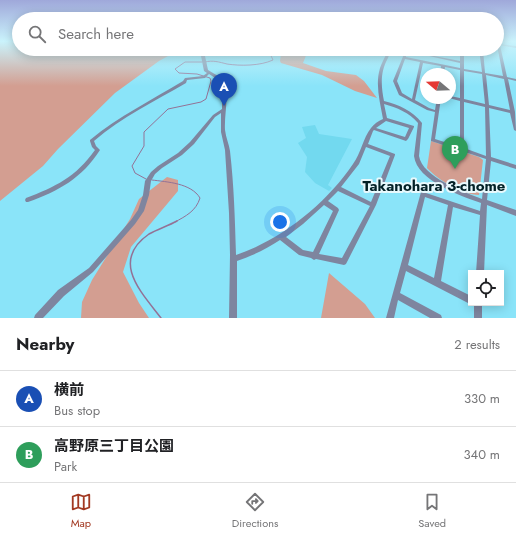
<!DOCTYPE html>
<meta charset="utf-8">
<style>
body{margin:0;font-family:Jost,"Noto Sans JP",sans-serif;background:#f2f2f2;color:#202124}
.controls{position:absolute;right:12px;bottom:12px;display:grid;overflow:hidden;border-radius:0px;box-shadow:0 2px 10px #0003}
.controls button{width:36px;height:36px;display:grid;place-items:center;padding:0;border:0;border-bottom:1px solid #e0e0e0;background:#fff;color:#202124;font:20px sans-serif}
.compass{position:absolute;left:420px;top:68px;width:36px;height:36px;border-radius:50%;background:#fff;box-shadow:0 2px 10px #0003;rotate:289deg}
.you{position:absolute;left:280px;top:222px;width:14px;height:14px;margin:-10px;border:3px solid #fff;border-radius:50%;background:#1a73e8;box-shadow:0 0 0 6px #1a73e833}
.badge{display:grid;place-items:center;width:26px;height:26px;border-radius:50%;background:#a23922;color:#fff;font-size:13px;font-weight:700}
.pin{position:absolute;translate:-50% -33px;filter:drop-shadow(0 1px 2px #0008)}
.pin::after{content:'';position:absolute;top:21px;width:14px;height:12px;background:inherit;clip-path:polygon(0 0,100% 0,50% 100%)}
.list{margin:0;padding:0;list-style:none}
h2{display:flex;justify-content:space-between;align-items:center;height:52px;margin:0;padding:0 16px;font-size:17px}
h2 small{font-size:13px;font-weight:400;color:#757577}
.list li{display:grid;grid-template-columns:26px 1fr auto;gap:12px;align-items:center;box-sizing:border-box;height:56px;padding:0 16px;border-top:1px solid #e0e0e0}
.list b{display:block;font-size:15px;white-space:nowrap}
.list p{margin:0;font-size:13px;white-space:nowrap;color:#757577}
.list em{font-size:13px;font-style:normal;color:#757577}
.icon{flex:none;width:22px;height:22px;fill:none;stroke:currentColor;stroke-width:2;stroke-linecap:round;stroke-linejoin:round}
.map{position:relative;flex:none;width:516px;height:318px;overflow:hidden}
.search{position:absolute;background:#fff;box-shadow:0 2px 10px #0003;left:12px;right:12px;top:12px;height:44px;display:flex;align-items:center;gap:10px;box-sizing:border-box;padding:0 14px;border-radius:22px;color:#757577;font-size:15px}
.sheet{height:164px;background:#fff}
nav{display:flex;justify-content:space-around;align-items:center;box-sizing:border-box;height:56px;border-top:1px solid #e0e0e0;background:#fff;font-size:11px;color:#757577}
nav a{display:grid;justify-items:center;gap:2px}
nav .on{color:#a23922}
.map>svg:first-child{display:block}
.built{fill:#72d9ef}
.green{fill:#d39e91}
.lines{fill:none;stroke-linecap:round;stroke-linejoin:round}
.stream-far1{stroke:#937296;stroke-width:1}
.stream{stroke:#937296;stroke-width:1.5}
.minor{fill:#7e859f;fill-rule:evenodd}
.labels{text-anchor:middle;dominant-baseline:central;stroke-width:4;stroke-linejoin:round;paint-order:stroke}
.neighbourhood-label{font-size:15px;font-weight:bold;fill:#032127;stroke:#e8f9fd}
</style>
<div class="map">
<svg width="516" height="318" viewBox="0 0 516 318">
<rect width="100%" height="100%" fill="#8ae4f9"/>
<path class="built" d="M315,125l4,9 33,5 -24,46 4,3 -3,3 -14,-8 -10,-11 2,-15 -9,-14 8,-5 -4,-11z"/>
<path class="green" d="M0,41h19v8h21l-9,6 42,-6h108l-22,12 -44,32 -57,56 -15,17 -43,35z
M287,49h25l-5,4 -4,10 23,8 30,4 8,6 13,17 -22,-7 -33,-16 -41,-12 -1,-2 1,-7z
M431,141l48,16 4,3 -4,35c-17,0 -41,-15 -52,-27z
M167,177l11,3v11l-47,56 -8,25 16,31 10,15h-68l1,-16 10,-22 38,-61 9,-20z
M329,273l36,31 10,14h-54z"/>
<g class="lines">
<path class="stream-far1" d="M205,62c8,-2 14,0 22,2 13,2 33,2 46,-4l-5,-11
M146,179l-11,-6 -3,-7 12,-20v-14l24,-23 33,-7 5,-3 5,-18 -1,-3 -13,-4 -18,-1 -4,-4 10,-7h17
M152,180c15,2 39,3 48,18 -4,13 -14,18 -25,24"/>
<path class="stream" d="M161,318c-20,-26 -51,-57 -12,-84 9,-5 19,-8 28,-13"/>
<path class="minor" d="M497,41h3v3l16,2v2l-16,-3 7,32 9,2v2l-8,-2 7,33 1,19 -2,-1 -4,-17 -21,-5 2,49 25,8v4l-25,-8 -4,39 29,10v6l-29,-11 -3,68h-8l4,-58 -27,-8 -12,74 30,15v7h2l-2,1 -3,-1 -62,-32 -6,22 41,22 1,3h-12l-32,-18 -4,18h-8l35,-126h2l57,19 1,-8c-20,-7 -64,-22 -67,-47l4,-33c-9,-11 -21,-15 -34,-19l3,14 27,8v1l-6,12 -2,2 -32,-11 -1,1 -5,13 27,10v1l-19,50 -30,59 -2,1 -28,-6 -2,1 -3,-2 -12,-3 -19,-15c-14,9 -28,16 -43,21v57h-8l1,-63 -1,-42 -4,-63 -4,-18v-19l-6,4 -21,27 -12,11 -20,13 -7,6 -4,7 -2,14 -5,16 -9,13 -42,48 -29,24 -21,22h-9l1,-3 23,-25 31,-22 42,-48 7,-10 5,-15 2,-14 6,-9 7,-6 20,-13 12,-11 23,-27 9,-6v-16l-2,-12 -11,-7 -4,4 -18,2 -1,3c-31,18 -64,34 -92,58l2,5 4,4c-18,28 -41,41 -72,52h-2l-1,-2 1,-2c29,-11 50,-21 69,-48l-3,-3 -2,-6v-1c29,-24 62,-40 93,-59l2,-3 18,-2 4,-3 -3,-2 -3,-15 2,-7h4l-2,7 3,14 15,9c7,17 1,34 2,51 1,8 4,14 5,21 4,35 5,69 6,104 45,-15 91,-52 117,-91 8,-11 10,-26 18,-36 3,-4 7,-7 12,-9 -3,-17 -8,-34 -3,-51 2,-6 5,-11 8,-17l-8,-2 10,1 2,-1h5c-2,1 -4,2 -6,3 -2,1 -2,4 -3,6 -8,14 -7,28 -4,43 15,4 28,9 38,22l-3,33c3,21 45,36 63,43l4,-40 -55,-18v-1l4,-28 -8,-2 -28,-15 -6,-14 11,-27 22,-5h10l24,5v-5h4v20l18,3 -3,-23h4l2,24 18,3 -6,-31zM430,50l30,6v5l-41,-8zM416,53l44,10v5l-54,-11v-1zM405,59l15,3 -8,37 -10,-6 -5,-12zM423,63l18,3 -1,8h4l1,-7 15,3v28l-10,-2v2h-1l11,3v46l-25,-8 6,-41h-4l-2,12 -6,-2 -14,-8zM464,71l18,3 3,30 -21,-5zM486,75l18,4 6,31 -21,-5zM464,102l21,5 1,49 -22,-8zM386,121l23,7 -4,9 -29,-9zM366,147l24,9 -19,46 -30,-15 18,-23zM338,191l32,15 -28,52 -23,-4 20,-44 -1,-2 -10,-7zM425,197l23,8 -14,73 -26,-13zM324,205l9,6 -20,41 -10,-2 -17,-13 17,-13z
M474,303h8v15h-8z"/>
</g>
<linearGradient id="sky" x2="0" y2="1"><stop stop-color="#9fa8da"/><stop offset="0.48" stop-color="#caf3fc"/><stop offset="1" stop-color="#caf3fc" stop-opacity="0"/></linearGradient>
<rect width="516" height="86" fill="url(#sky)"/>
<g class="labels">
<g class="neighbourhood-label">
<text x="434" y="186">Takanohara 3-chome</text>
</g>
</g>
</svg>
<div class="controls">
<button><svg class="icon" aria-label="locate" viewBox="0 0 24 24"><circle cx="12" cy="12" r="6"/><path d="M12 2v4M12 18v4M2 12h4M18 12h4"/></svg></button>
</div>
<svg class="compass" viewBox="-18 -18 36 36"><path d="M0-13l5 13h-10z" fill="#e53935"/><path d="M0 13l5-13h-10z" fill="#757577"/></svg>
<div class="you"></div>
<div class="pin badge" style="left:224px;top:106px;background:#1a4fb4">A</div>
<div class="pin badge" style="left:455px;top:169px;background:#2e9e5b">B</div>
<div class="search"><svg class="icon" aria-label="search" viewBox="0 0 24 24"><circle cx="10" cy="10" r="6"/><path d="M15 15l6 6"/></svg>Search here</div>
</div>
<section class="sheet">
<h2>Nearby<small>2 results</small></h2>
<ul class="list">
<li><span class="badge" style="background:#1a4fb4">A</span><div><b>横前</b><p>Bus stop</p></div><em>330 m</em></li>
<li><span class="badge" style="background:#2e9e5b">B</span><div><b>高野原三丁目公園</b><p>Park</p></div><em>340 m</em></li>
</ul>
</section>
<nav>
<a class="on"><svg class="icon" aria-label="map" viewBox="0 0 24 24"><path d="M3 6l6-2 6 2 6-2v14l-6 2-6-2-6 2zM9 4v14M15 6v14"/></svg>Map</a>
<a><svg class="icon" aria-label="directions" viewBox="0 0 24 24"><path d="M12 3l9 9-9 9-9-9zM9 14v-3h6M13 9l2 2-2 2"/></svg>Directions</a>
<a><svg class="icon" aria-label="saved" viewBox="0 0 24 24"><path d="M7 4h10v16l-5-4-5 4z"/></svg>Saved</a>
</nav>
